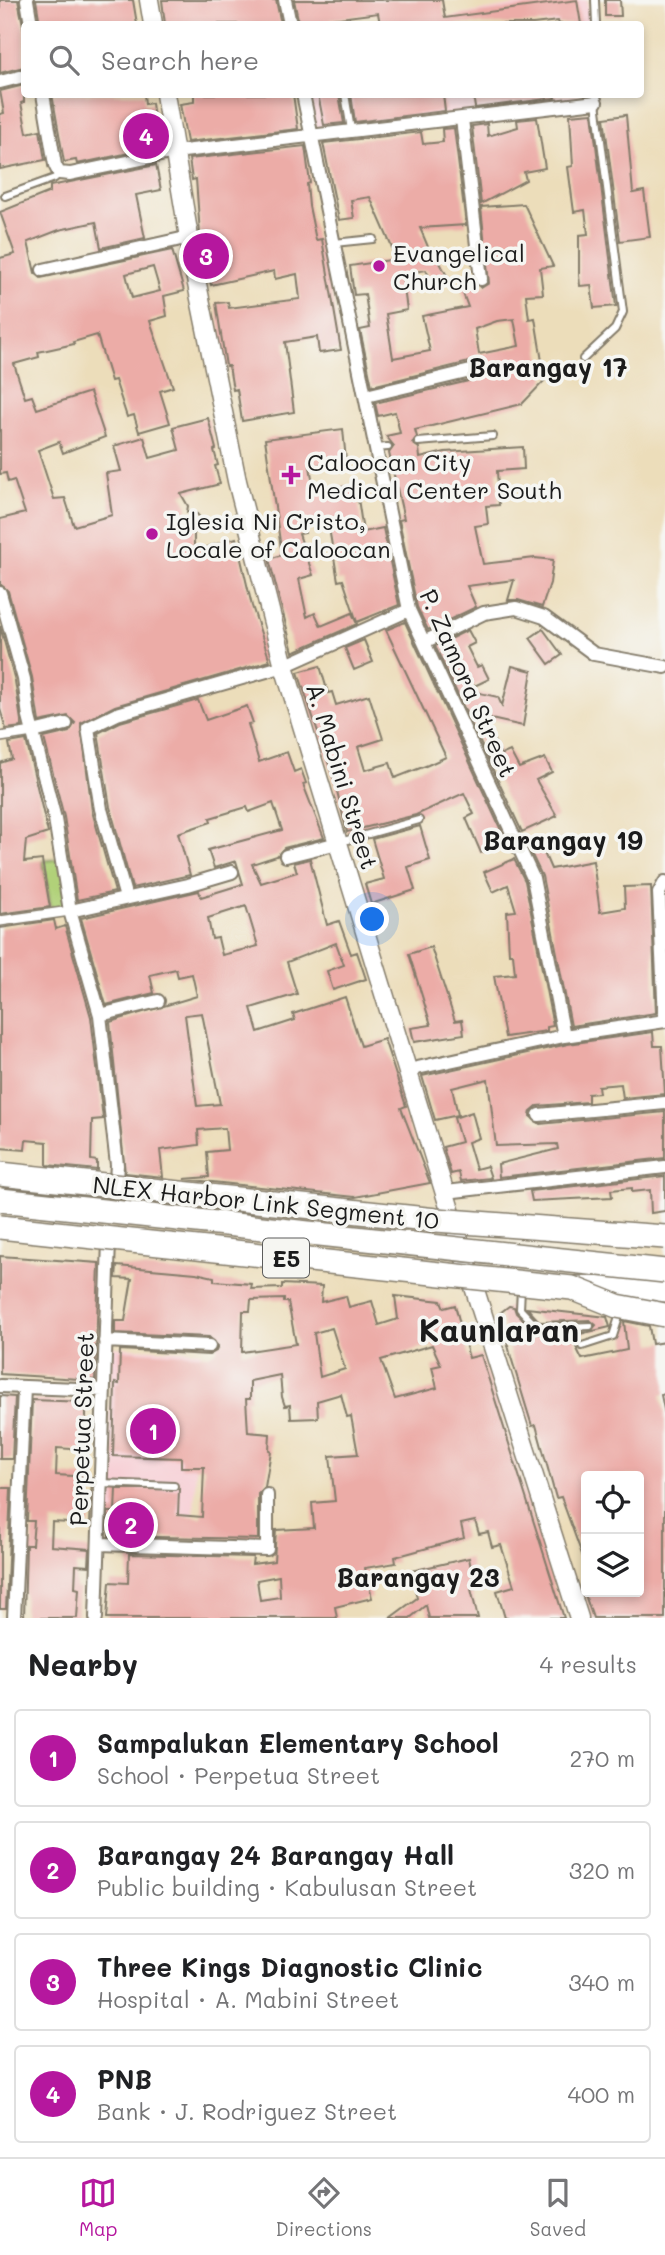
<!DOCTYPE html>
<meta charset="utf-8">
<style>
body{margin:0;font-family:Mali,sans-serif;background:#f2f2f2;color:#202124}
.controls{position:absolute;right:21px;bottom:21px;display:grid;overflow:hidden;border-radius:7px;box-shadow:0 4px 10px #0003}
.controls button{width:63px;height:63px;display:grid;place-items:center;padding:0;border:0;border-bottom:2px solid #e0e0e0;background:#fff;color:#202124;font:35px sans-serif}
.you{position:absolute;left:373px;top:920px;width:24px;height:24px;margin:-18px;border:5px solid #fff;border-radius:50%;background:#1a73e8;box-shadow:0 0 0 10px #1a73e833}
.badge{display:grid;place-items:center;width:46px;height:46px;border-radius:50%;background:#b5179e;color:#fff;font-size:23px;font-weight:700}
.pin{position:absolute;translate:-50% -50%;border:4px solid #fff;box-shadow:0 2px 7px #0006}
.list{margin:0;padding:0;list-style:none}
h2{display:flex;justify-content:space-between;align-items:center;height:91px;margin:0;padding:0 28px;font-size:30px}
h2 small{font-size:23px;font-weight:400;color:#757577}
.list li{display:grid;grid-template-columns:46px 1fr auto;gap:21px;align-items:center;box-sizing:border-box;height:98px;margin:0 14px 14px;padding:0 14px;border:2px solid #e0e0e0;border-radius:7px}
.list b{display:block;font-size:26px;white-space:nowrap}
.list p{margin:0;font-size:23px;white-space:nowrap;color:#757577}
.list em{font-size:23px;font-style:normal;color:#757577}
.icon{flex:none;width:38px;height:38px;fill:none;stroke:currentColor;stroke-width:2;stroke-linecap:round;stroke-linejoin:round}
.map{position:relative;flex:none;width:665px;height:1618px;overflow:hidden}
.search{position:absolute;background:#fff;box-shadow:0 4px 10px #0003;left:21px;right:21px;top:21px;height:77px;display:flex;align-items:center;gap:18px;box-sizing:border-box;padding:0 24px;border-radius:7px;color:#757577;font-size:26px}
.sheet{height:539px;background:#fff}
nav{display:flex;justify-content:space-around;align-items:center;box-sizing:border-box;height:98px;border-top:2px solid #e0e0e0;background:#fff;font-size:19px;color:#757577}
nav a{display:grid;justify-items:center;gap:4px}
nav .on{color:#b5179e}
.map>svg:first-child{display:block}
.built{fill:#f7cfd5}
.green{fill:#b1d179;stroke:#66764a;stroke-width:2}
.building{fill:#ecaca7;fill-rule:evenodd}
.lines{fill:none;stroke-linecap:round;stroke-linejoin:round}
.service-casing{stroke:#847c6b;stroke-width:10}
.pedestrian-casing{stroke:#847c6b;stroke-width:12}
.minor-casing{stroke:#847c6b;stroke-width:16}
.secondary-casing{stroke:#847c6b;stroke-width:21}
.motorway-casing{stroke:#847c6b;stroke-width:26}
.service{stroke:#fff;stroke-width:6}
.pedestrian{stroke:#fff;stroke-width:9}
.minor{stroke:#fff;stroke-width:12}
.secondary{stroke:#fff;stroke-width:18}
.motorway{stroke:#fff;stroke-width:23}
.motorway-bridge-casing{stroke:#847c6b;stroke-width:26;stroke-linecap:butt}
.motorway-bridge{stroke:#fff;stroke-width:23}
.poi-dot{fill:#b5179e;stroke:#f6f6f2;stroke-width:2.5}
.labels{text-anchor:middle;dominant-baseline:central;stroke-width:7;stroke-linejoin:round;paint-order:stroke}
.shield{fill:#f6f6f2;stroke:#5d5d5c;stroke-width:2}
.shield-label{font-size:23px;font-weight:bold;fill:#1c1c1c}
.poi-label{font-size:24px;fill:#1c1c1c;stroke:#f6f6f2;text-anchor:start}
.street-label{font-size:24px;fill:#1c1c1c;stroke:#f6f6f2}
.neighbourhood-label{font-size:26px;font-weight:bold;fill:#1c1c1c;stroke:#f6f6f2}
.district-label{font-size:32px;font-weight:bold;fill:#1c1c1c;stroke:#f6f6f2}
</style>
<div class="map">
<svg width="665" height="1618" viewBox="0 0 665 1618">
<rect width="100%" height="100%" fill="#f6f6f2"/>
<filter id="ink" filterUnits="userSpaceOnUse"><feTurbulence type="fractalNoise" baseFrequency=".0143" numOctaves="2"/><feDisplacementMap in="SourceGraphic" scale="14" xChannelSelector="R" yChannelSelector="G"/><feConvolveMatrix kernelMatrix="1 2 1 2 8 2 1 2 1" color-interpolation-filters="sRGB"/></filter>
<filter id="wash" filterUnits="userSpaceOnUse"><feTurbulence type="fractalNoise" baseFrequency=".00686" numOctaves="4" result="noise"/><feDisplacementMap in="SourceGraphic" scale="28" xChannelSelector="R" yChannelSelector="G"/><feGaussianBlur stdDeviation="1.57" result="paint"/><feColorMatrix in="noise" values="0 0 0 0 0 0 0 0 0 0 0 0 0 0 0 0 0 1.4 0 .05"/><feComposite in="paint" operator="in"/></filter>
<g filter="url(#wash)">
<rect width="100%" height="100%" fill="#ecddba"/>
<path class="built" d="M544,0h43l3,24h-182z
M309,95h277l-7,6 -263,27z
M111,1347l90,4 -7,164 -87,-3z"/>
<path class="green" d="M65,858l8,48 -22,4 -8,-49z"/>
<g id="blocks">
<path class="building" d="M0,0h18l6,30v37l-24,6z
M36,0h97l4,24h-97z
M162,0h114l5,24h-116z
M294,0h148l3,18 132,-18 4,24h-22l-1,-3 -25,3h-153l-2,-11 -47,6 1,5h-33z
M605,0h15l1,16h-16z
M24,85v17l-3,1 6,30 13,-3 5,30 -45,9v-55l4,-1 -4,-22z
M52,94h92l1,10 7,-1 5,39 -5,1 1,5 -76,16 -1,-4 -12,2z
M194,94h99l5,35 -111,13 -7,-38 14,-2z
M318,94h21l5,29 -20,2z
M351,94h92l2,17 -90,11z
M473,94h81l1,4 -80,10z
M592,113l24,193 -22,2 -3,-23 -11,1 -1,-11v-40l9,-1 -3,-24 -11,2 -6,-45 5,-1 -3,-51z
M626,115l7,78 11,-2 6,46 -30,4 -16,-123z
M537,118l8,50 -21,4 2,8 -45,24 -9,-78 15,-2 1,12 30,-9 -1,-7z
M454,128l12,97 -46,3 11,26 4,-1 12,23 -14,8 -7,-14 -24,4 5,36 -21,4 7,44 37,-7 -8,-35 46,-9 -8,-22 12,-5 9,8 8,-5 -8,-76 43,-3 29,62 -13,2 3,26 -17,1 3,24 6,-1 10,62 -23,24 -107,26 2,7 -5,6 7,5 1,10 25,-6 78,-5 1,22 -27,2 2,34 -13,1 2,18 -13,2 8,38 52,-6 18,2 -3,23 -8,24 -24,-7h-10l6,-20 -47,6 9,21 -48,23 -11,-23 -18,-87 5,-1 -15,-66 5,-7 -8,-10 14,-3 -5,-21 -17,4 -3,-13 106,-25 7,-10 -3,-5 -8,-3 -105,26 -12,-56 10,-2 -5,-34 -11,1 -4,-29 47,-7 -27,-62 -19,3 3,18 -15,2 -16,-77 98,-11 2,12 20,-2 -1,-13zM514,319l5,27 -40,8 -4,-25 22,-8z
M305,146l5,37 -3,1 2,22 7,34 6,-1 19,111 -22,3 -2,-16 -32,5 9,70 -52,9 -5,-32 -4,1 -4,-24h-3l-10,-63 12,-1 1,6 71,-9 -3,-25 -22,5 -1,-8 -63,14 -6,-22 6,-2 -7,-28 -4,1 -4,-55 -4,1 -3,-21z
M156,165l5,25 -25,5 9,43 -44,10 -5,-26 -37,8 -31,12 7,31 6,5 131,-28 12,41 -20,5 3,20 -17,5 23,66 -13,4 10,32 -31,9 -5,-17 -7,2 -12,-37 -4,1 -14,-46 -24,7 1,2 -36,8 1,5 -25,7 11,34 7,-2 5,13 53,-17 15,45 -42,16 -4,-11 -21,8 16,49 11,-1 9,28 38,-11 -6,-42 15,-2 -7,-25 30,-9 6,21 29,-8 -6,-23 35,-9 8,31 -2,1 4,15 -3,1 5,18 -39,10 7,12 -1,6 10,2 4,5 -7,15v17l42,-13 16,68 18,55 -155,45 -34,17 11,88 23,81 -38,8 -13,-83 -20,-79 25,-6 6,-9 -7,-7 -29,6 -7,-45 -24,-86 -8,-7v-65l25,-6 -11,-33 -6,2 -2,-9 -6,1v-216l15,-4 -15,-42 50,-20v-6zM153,267l7,24 -28,7 -6,-24z
M343,429l3,32 -36,5 4,25 42,-6 7,47 20,-4 16,77 -42,17 -14,-42 -5,1 -10,-59 -24,3 1,8 -6,1 14,41 -14,4 8,38 8,-4 6,13 31,-13 5,11 -64,28 -24,-93 13,-4 -17,-116z
M405,622l101,219 -25,12 -15,-35 8,-4 -10,-21 -48,22 -69,17 -12,-49 -37,-111 22,-6 8,27 4,-1 4,13 33,-10 14,44 -25,8 7,23 25,-7 5,15 33,-13 18,-8 -60,-127z
M0,626l15,55 7,46 -16,2 -6,-20z
M543,629l19,26 -13,9 -19,-26z
M468,630l7,13 -8,4 10,20 5,-2 7,14 -23,11 32,7 4,9 10,-40 20,5 -9,55 -41,-9 19,38 9,-4 9,17 26,-10 7,14 -16,8 21,36 -35,16 -87,-186z
M364,640l9,22 -19,8 -9,-22z
M198,700l8,20 41,-14 6,17 -5,1 11,38 28,-10 7,20 7,-3 5,14 -3,1 21,54 -40,10 -7,8 -25,8 9,19 36,-11 -3,-9 16,-4 17,66 12,-4 12,33 6,-2 9,27 -33,11 -6,-19 17,-6 -8,-22 -49,19 10,32 -46,14 7,24 37,-12 -2,-6 52,-17 16,49 23,-7 22,67 -5,2 29,75 -75,14 -171,-18 25,-2 -2,-25 20,-2 -2,-22 -27,2 1,15 -39,5 3,27 -38,-4 -15,-151 87,-26 -5,-22 -14,3 -2,-8 -26,6 4,18 -48,12 -25,-87 118,-27 2,6 42,-13 -7,-23 -22,7 -6,-18 74,-20 -9,-27 -24,9 -2,-5 -37,11 1,4 -33,11 12,42 -58,13 -22,-81 -12,-74 22,-11zM246,906l12,40 -36,9 -4,-17 -6,1 -4,-21zM202,1013l18,91 -23,2 -12,-91z
M26,740l22,93 -22,7 -2,22 18,-2 8,47 -50,7v-151l12,-4 -3,-16z
M420,826l10,34 -22,7 7,23 -44,14 -6,-20 19,-5 -12,-40z
M541,846l10,23 42,-8 7,51 25,-4 -1,-21 27,-1 5,127 -85,13 -29,-150 -12,-25z
M514,859l11,22 28,145 -6,1v4l-42,6 -11,-61 21,-2 -2,-20h-4l-2,-42 9,-1 -8,-26 -15,7 -9,-20z
M54,920l2,9 9,-3 26,91 12,102 -11,1 -1,40 6,1v9l-50,-5v-23l-21,-2 -1,10 -25,-2v-220z
M431,947l24,74 7,-1 2,14 -50,8 -3,-14 20,-3 -22,-71z
M653,1032l1,14h8l3,48 -42,4 -2,-14 -23,2 1,7 -11,1v8l-51,4 -6,5 -1,5 10,8 125,-12v46l-166,19 -1,-13 60,-15 -1,-5 -61,2 -8,-67 -36,9 6,27 -23,5 -13,-44 146,-32z
M472,1112l7,26 -11,4 8,27 11,-3 4,12 -30,3 -2,-9 -8,2 -8,-27 18,-5 -7,-24z
M665,1176v35l-14,2 -1,-23 -18,2v-4l-21,2 1,7 -80,4 -2,-10z
M0,1256l99,7 -4,117 -95,-6z
M117,1266l79,7 18,4v4l38,3 -1,5 31,-1v-4l40,2 -1,16 25,-6 3,11 23,-6 7,24 19,-6 -3,-23 46,5 3,7 11,-3 14,53 12,-3 83,263h-59l-8,-27 17,-5 -13,-41 -9,2 -4,-15 -9,2 -4,-13 -14,3 3,14 -69,19 1,6 -31,5 7,30 -37,9 2,11h-230l3,-36 18,1 1,-29 124,3 -1,7 22,-3 2,-31 38,-2 -2,-25 23,-2 -5,-45 28,-2 -7,-38 -4,1 -6,-23 -24,7 1,17 -27,1 -1,-14 -5,1 -3,-9 -2,-22 -30,6v18h-4l2,33 22,2 -1,16 2,1 -6,36 -7,7v45l-149,-3 -1,-24h7l1,-23h63l-1,26 24,2 2,-50h-23v-9l-68,-2 2,-73 4,1 1,-34 89,5 7,-4 2,-5 -9,-9 -94,-4v-12h10l7,-42 -16,-1zM284,1299v3h4l8,42 -54,8 1,-41h7l1,-11zM332,1328l13,41 -25,8 -6,-44zM432,1345l9,20 -9,2 5,21 -42,11 -14,-39zM279,1576l1,21 -20,3 -3,-20z
M509,1306l5,1 2,6 22,21 52,-2 6,-7 -6,-5 -50,2 -13,-14 80,9 3,10 -34,8v12l6,12 45,-9 -3,-29 25,5 3,18 13,-2v52l-4,1 4,19v204h-72l-9,-26h55v-116h-53l-2,84 -23,-63 -5,1 -20,-73 -4,1 -21,-69 -11,-44z
M0,1396l15,1 -3,62h-12z
M32,1400l54,2v48l-29,-2 -1,27 36,2 -2,47 -38,-2 -1,24 39,3 -1,17 -13,-1 -1,23 4,1 -2,29h-53l2,-73h6l2,-24h-7z
M0,1488h11l-5,121h-6z
M469,1558l6,30 -4,1 7,29h-49l-3,-13 -16,13h-20l27,-20 -6,-27z"/>
</g>
</g>
<g filter="url(#ink)">
<use href="#blocks" fill-opacity="0" stroke="#847c6b" stroke-width="2"/>
<g class="lines">
<defs>
<path id="service" d="M595,0l1,24
M345,94l6,36
M5,196l50,-18 4,-5
M334,243l39,-4
M583,359l32,-30 8,-17 -27,-210 2,-8
M418,442l75,-6
M376,448l12,-1
M340,842l79,-22
M521,1288l-1,21 18,19 52,-2
M582,1346l31,-10 8,-25
M101,1483l73,3"/>
<path id="pedestrian" d="M0,737l33,-5
M0,921l70,-10"/>
<path id="minor" d="M27,0l4,24
M285,0l5,24
M0,82l24,-6
M43,94l12,71 4,8 11,1 105,-22 421,-50
M303,94l106,516 124,268 31,158
M462,119l19,160
M43,270l147,-33
M366,396l113,-27
M0,593l24,86 5,38 26,102 15,92 30,104 17,150 -3,42
M424,642l60,-29 32,-5 28,9 50,37 71,13
M33,732l33,-8
M286,856l52,-13
M665,882l-6,11 6,125
M126,898l-25,-89 -13,-81 29,-14 167,-48 125,-56
M70,911l118,-26 44,-13
M100,1015l58,-14
M408,1070l156,-34 101,-15
M539,1115l126,-12
M446,1192l219,-25
M105,1341l104,5
M0,1386l103,4
M99,1544l168,5v-54
M14,1618l10,-230
M96,1618l13,-377"/>
<path id="secondary" d="M149,0l4,24
M165,94l31,185 41,202 47,185 177,580 118,372"/>
<path id="motorway" d="M574,1288l91,2"/>
</defs>
<use href="#service" class="service-casing"/>
<use href="#pedestrian" class="pedestrian-casing"/>
<use href="#minor" class="minor-casing"/>
<use href="#secondary" class="secondary-casing"/>
<use href="#motorway" class="motorway-casing"/>
<use href="#service" class="service"/>
<use href="#pedestrian" class="pedestrian"/>
<use href="#minor" class="minor"/>
<use href="#secondary" class="secondary"/>
<use href="#motorway" class="motorway"/>
<defs>
<path id="motorway-bridge" d="M0,1174l436,46 229,17
M0,1200l665,71
M0,1227l572,61 45,18 48,9"/>
</defs>
<use href="#motorway-bridge" class="motorway-bridge-casing"/>
<use href="#motorway-bridge" class="motorway-bridge"/>
</g>
</g>
<g class="poi-dot">
<circle cx="379" cy="266" r="7"/>
<path d="M287.5 464.5h7v7h7v7h-7v7h-7v-7h-7v-7h7z"/>
<circle cx="152" cy="534" r="7"/>
</g>
<g class="labels">
<rect class="shield" x="263" y="1238.5" width="46" height="39" rx="5"/>
<g class="shield-label">
<text x="286" y="1258">E5</text>
</g>
<g class="poi-label">
<text x="393" y="252">Evangelical<tspan x="393" dy="28">Church</tspan></text>
<text x="307" y="461">Caloocan City<tspan x="307" dy="28">Medical Center South</tspan></text>
<text x="166" y="520">Iglesia Ni Cristo,<tspan x="166" dy="28">Locale of Caloocan</tspan></text>
</g>
<g class="street-label">
<text transform="translate(469 683) rotate(66)">P. Zamora Street</text>
<text transform="translate(343 776) rotate(73)">A. Mabini Street</text>
<text transform="translate(266 1202) rotate(6)">NLEX Harbor Link Segment 10</text>
<text transform="translate(81 1429) rotate(-88)">Perpetua Street</text>
</g>
<g class="neighbourhood-label">
<text x="548" y="367">Barangay 17</text>
<text x="563" y="840">Barangay 19</text>
<text x="418" y="1577">Barangay 23</text>
</g>
<g class="district-label">
<text x="499" y="1329">Kaunlaran</text>
</g>
</g>
</svg>
<div class="controls">
<button><svg class="icon" aria-label="locate" viewBox="0 0 24 24"><circle cx="12" cy="12" r="6"/><path d="M12 2v4M12 18v4M2 12h4M18 12h4"/></svg></button>
<button><svg class="icon" aria-label="layers" viewBox="0 0 24 24"><path d="M12 4l9 5-9 5-9-5zM3 14l9 5 9-5"/></svg></button>
</div>
<div class="you"></div>
<div class="pin badge" style="left:153px;top:1431px">1</div>
<div class="pin badge" style="left:131px;top:1525px">2</div>
<div class="pin badge" style="left:206px;top:256px">3</div>
<div class="pin badge" style="left:146px;top:136px">4</div>
<div class="search"><svg class="icon" aria-label="search" viewBox="0 0 24 24"><circle cx="10" cy="10" r="6"/><path d="M15 15l6 6"/></svg>Search here</div>
</div>
<section class="sheet">
<h2>Nearby<small>4 results</small></h2>
<ul class="list">
<li><span class="badge">1</span><div><b>Sampalukan Elementary School</b><p>School · Perpetua Street</p></div><em>270 m</em></li>
<li><span class="badge">2</span><div><b>Barangay 24 Barangay Hall</b><p>Public building · Kabulusan Street</p></div><em>320 m</em></li>
<li><span class="badge">3</span><div><b>Three Kings Diagnostic Clinic</b><p>Hospital · A. Mabini Street</p></div><em>340 m</em></li>
<li><span class="badge">4</span><div><b>PNB</b><p>Bank · J. Rodriguez Street</p></div><em>400 m</em></li>
</ul>
</section>
<nav>
<a class="on"><svg class="icon" aria-label="map" viewBox="0 0 24 24"><path d="M3 6l6-2 6 2 6-2v14l-6 2-6-2-6 2zM9 4v14M15 6v14"/></svg>Map</a>
<a><svg class="icon" aria-label="directions" viewBox="0 0 24 24"><path d="M12 3l9 9-9 9-9-9zM9 14v-3h6M13 9l2 2-2 2"/></svg>Directions</a>
<a><svg class="icon" aria-label="saved" viewBox="0 0 24 24"><path d="M7 4h10v16l-5-4-5 4z"/></svg>Saved</a>
</nav>
